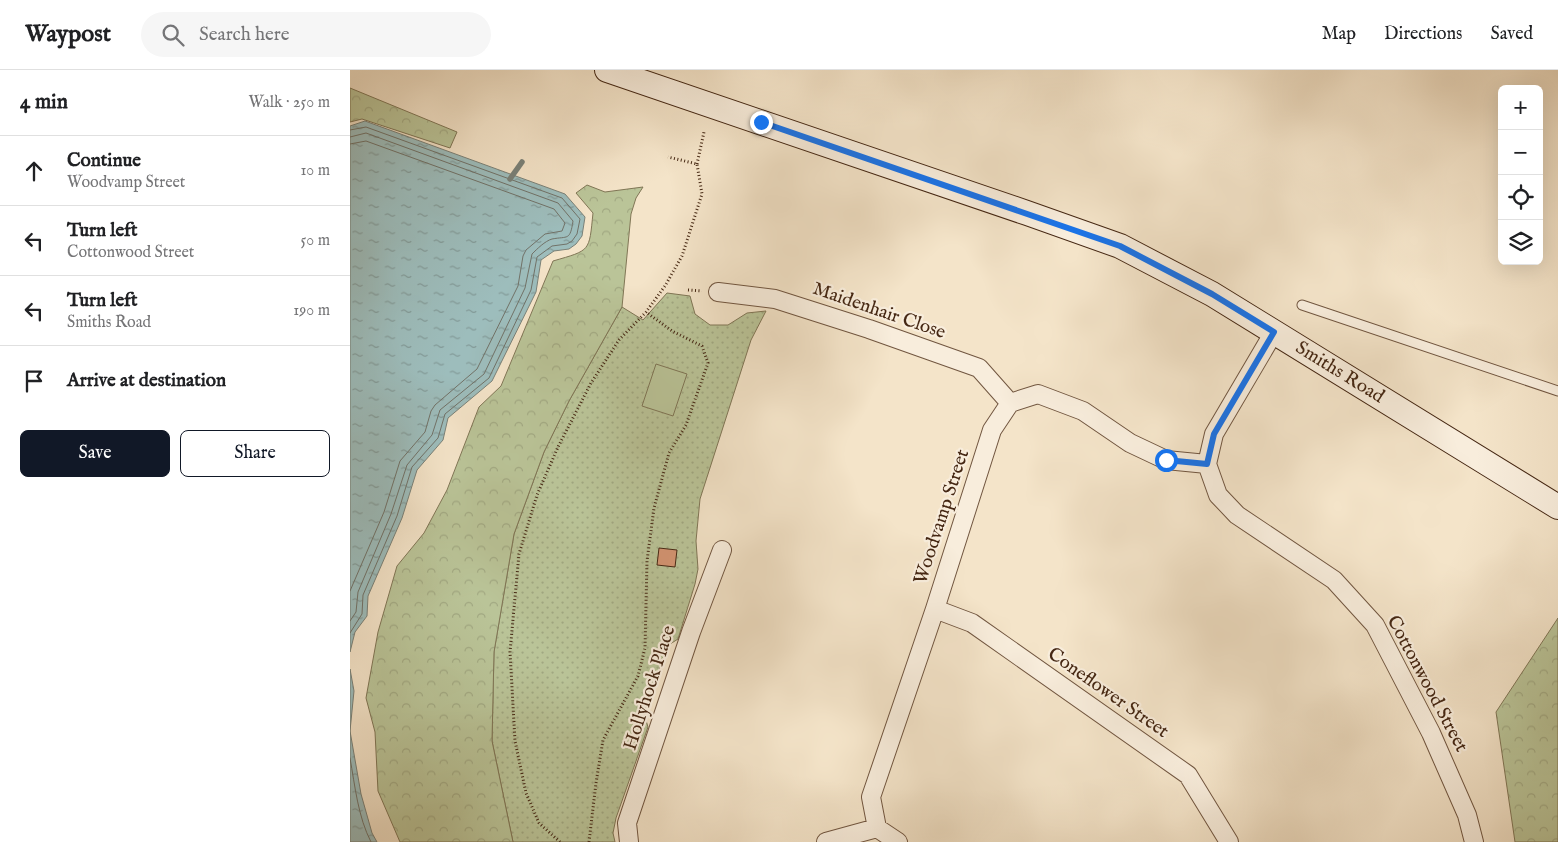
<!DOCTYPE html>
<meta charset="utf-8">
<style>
body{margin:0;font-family:"IM FELL English",serif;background:#f6f6f6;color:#202124}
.controls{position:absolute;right:15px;top:15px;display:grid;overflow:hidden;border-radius:8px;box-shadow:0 5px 20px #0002}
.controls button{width:45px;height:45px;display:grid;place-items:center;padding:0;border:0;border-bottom:1px solid #e0e0e0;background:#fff;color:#202124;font:25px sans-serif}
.stop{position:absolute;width:15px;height:15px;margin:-11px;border:4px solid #1a73e8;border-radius:50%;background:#fff}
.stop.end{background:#1a73e8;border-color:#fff;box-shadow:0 1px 5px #0008}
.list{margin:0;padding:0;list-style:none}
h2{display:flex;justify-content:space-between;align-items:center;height:65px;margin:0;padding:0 20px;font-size:21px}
h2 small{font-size:16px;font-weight:400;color:#757577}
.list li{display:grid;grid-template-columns:32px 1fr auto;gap:15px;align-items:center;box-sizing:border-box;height:70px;padding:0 20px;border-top:1px solid #e0e0e0}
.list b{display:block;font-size:19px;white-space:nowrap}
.list p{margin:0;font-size:16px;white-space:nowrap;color:#757577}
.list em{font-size:16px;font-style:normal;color:#757577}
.actions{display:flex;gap:10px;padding:15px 20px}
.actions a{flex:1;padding:11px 0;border:1px solid #111827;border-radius:8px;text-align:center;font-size:18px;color:#111827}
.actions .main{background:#111827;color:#fff}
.icon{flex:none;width:28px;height:28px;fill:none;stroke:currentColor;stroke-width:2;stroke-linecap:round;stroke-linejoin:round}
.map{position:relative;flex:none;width:1208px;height:772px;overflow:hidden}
header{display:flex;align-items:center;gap:30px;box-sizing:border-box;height:70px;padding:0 25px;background:#fff;border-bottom:1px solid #e0e0e0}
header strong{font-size:24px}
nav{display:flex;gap:28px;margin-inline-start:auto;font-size:18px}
.search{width:350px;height:45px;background:#f6f6f6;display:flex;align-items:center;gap:12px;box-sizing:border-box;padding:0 18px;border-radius:28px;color:#757577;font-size:19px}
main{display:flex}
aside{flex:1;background:#fff}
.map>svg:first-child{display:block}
.green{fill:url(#green-dots);stroke:#807656}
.forest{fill:url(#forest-crowns);stroke:#807656}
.pitch{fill:#bac498;stroke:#807656}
.water{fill:url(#water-ripples);stroke:#7a8178}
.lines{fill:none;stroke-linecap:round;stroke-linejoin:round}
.shore{stroke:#717268;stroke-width:1}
.stream{stroke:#7a8178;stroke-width:5.5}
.building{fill:#d59573;stroke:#452713}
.service-casing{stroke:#715640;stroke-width:11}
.minor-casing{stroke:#715640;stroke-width:20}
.secondary-casing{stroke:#452713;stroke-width:26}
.path{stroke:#452713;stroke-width:3;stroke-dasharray:1 2.5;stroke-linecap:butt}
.service{stroke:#f8eddc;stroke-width:9}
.minor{stroke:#f8eddc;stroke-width:18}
.secondary{stroke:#f8eddc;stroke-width:24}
.route{stroke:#1a73e8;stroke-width:6}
.labels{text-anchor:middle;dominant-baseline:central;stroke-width:4.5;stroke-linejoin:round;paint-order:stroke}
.street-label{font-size:19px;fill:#452713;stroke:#f8eddc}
</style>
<header>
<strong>Waypost</strong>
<div class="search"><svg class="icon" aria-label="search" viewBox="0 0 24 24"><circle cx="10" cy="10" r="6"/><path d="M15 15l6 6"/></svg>Search here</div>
<nav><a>Map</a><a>Directions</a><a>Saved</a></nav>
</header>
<main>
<aside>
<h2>4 min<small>Walk · 250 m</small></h2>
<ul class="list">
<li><svg class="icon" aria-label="ahead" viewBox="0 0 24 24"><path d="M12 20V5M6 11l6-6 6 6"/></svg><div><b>Continue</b><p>Woodvamp Street</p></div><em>10 m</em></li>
<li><svg class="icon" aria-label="left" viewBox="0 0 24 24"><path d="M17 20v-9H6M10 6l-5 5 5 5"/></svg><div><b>Turn left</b><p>Cottonwood Street</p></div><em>50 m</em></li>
<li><svg class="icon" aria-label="left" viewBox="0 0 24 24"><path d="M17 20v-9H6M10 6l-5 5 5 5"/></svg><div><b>Turn left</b><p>Smiths Road</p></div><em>190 m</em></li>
<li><svg class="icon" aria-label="arrive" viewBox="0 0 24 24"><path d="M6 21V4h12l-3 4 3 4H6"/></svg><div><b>Arrive at destination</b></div></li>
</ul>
<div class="actions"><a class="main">Save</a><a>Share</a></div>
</aside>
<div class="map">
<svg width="1208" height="772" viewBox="0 0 1208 772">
<defs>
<pattern id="green-dots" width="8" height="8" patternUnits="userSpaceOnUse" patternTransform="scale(1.25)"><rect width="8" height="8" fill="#bac498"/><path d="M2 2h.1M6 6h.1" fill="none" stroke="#a1a882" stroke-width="1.8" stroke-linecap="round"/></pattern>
<pattern id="forest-crowns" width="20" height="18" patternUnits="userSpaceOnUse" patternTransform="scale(1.25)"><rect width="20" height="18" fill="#bac498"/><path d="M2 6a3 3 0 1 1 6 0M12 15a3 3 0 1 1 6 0" fill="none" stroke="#a1a882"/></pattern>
<pattern id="water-ripples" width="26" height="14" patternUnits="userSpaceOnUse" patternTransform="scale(1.25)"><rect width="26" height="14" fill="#9dbdbc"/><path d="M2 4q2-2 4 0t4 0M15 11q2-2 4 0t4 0" fill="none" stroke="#829a98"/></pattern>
</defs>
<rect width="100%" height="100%" fill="#f4e4c9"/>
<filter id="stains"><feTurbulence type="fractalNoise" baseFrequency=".004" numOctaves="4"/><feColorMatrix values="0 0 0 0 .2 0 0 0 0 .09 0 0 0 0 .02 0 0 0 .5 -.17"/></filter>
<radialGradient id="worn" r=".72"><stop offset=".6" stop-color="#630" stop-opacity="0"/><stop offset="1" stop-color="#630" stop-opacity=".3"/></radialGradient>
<path class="green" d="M317,223l23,3 5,18 15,11h18l19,-12 19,-2 -15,29 -51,159 -4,42 2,28 -3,15 -17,55 -11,7 -23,68 4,13 -32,91 -3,15 2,9h-102l-21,-101 2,-89 20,-118 30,-82 25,-51 53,-94 21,13z"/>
<path class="forest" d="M0,18l107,44 -7,16 -88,-29 -12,3z
M237,115l18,7 38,-5 -7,11 -5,16 -9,93 -53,94 -25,51 -30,82 -20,118 -2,89 21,101h-113l-22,-51 -3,-59 -9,-34 12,-66 19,-66 27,-33 23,-43 32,-83 22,-21 52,-125c38,-11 36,-9 40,-48l-17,-20z
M1208,548v224h-43l-19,-130z"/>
<path class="pitch" d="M306,294l31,10 -14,42 -31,-10z"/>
<path class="water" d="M15,51l200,73 20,23 -3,19 -6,8 -7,5 -15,2 -13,9 -5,32 -44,89 -44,37 -5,22 -26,30 -15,48 -34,78 -1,20 -12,16 -5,20v-526z
M0,599l4,22 -4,40 11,63 11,39 5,9h-27z"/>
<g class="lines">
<path class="shore" d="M0,60l16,-3 196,71 18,21 -3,15 -5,7 -5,3 -15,2 -15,11 -6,33 -42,88 -44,36 -7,24 -26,29 -15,49 -34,79 -1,19 -12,19
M0,67l16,-4 192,70 15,18c-3,20 -5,15 -21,18 -7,2 -15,10 -20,15l-7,34 -41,86 -44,36 -8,25 -25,30 -16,49 -33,78 -2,20 -6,9
M0,74l16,-3 188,68 11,14 -3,8 -17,3 -19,16 -3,6 -5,30 -41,83 -42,36 -4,6 -6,21 -25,29 -16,51 -34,79
M0,688c5,28 8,59 21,84"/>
<path class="stream" d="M160,109l12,-17"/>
</g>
<path class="building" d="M309,478l18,2 -2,17 -18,-2z"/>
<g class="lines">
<defs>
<path id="service" d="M952,235l256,86"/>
<path id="minor" d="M368,222l57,7 94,30 110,39 31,35
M924,262l-60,102 -7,30 11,31 19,20 97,65 41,45 56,108 36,82 7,27
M585,539l37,14 216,152 41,67
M279,772l-2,-19 64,-191 31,-82
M476,772l51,-14
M548,772l-21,-14 -6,-31 64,-188 57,-179 18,-27 28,-9 45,17 47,32 36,17 41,4"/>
<g id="secondary">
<path id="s1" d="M257,0l420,143 93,33 92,48 346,213"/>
</g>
</defs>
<use href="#service" class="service-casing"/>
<use href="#minor" class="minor-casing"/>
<use href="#secondary" class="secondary-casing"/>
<path class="path" d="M347,94l7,-32
M338,220l14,1
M210,772l-21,-19 -13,-30 -11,-52 -5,-89 9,-98 18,-59 21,-48 33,-64 28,-43 27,-28 19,-26 17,-30 20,-62 -5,-30 -29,-7
M239,772l7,-59 7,-43 35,-64 7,-28 2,-87 7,-53 15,-55 17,-28 22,-62 -6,-17 -30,-15 -26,-19"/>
<use href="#service" class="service"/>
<use href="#minor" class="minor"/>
<use href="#secondary" class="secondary"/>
</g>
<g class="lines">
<path class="route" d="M411,52l359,124 92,48 62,38 -60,102 -7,30 -41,-4"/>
</g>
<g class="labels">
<g class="street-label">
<text transform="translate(529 241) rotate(19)">Maidenhair Close</text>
<text stroke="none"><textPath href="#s1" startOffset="796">Smiths Road</textPath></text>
<text transform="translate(592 447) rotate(-72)">Woodvamp Street</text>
<text transform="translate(1077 614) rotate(62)">Cottonwood Street</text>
<text transform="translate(300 618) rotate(-72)">Hollyhock Place</text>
<text transform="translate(758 623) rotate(35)">Coneflower Street</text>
</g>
</g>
<rect width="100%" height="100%" filter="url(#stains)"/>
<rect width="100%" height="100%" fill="url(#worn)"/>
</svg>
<div class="controls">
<button>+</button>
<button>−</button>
<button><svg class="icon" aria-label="locate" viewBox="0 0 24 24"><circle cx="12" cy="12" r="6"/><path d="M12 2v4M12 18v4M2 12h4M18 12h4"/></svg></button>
<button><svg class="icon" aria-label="layers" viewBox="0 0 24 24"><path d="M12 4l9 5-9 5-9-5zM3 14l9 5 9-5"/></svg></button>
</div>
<div class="stop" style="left:816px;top:390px"></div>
<div class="stop end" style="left:411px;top:52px"></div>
</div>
</main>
